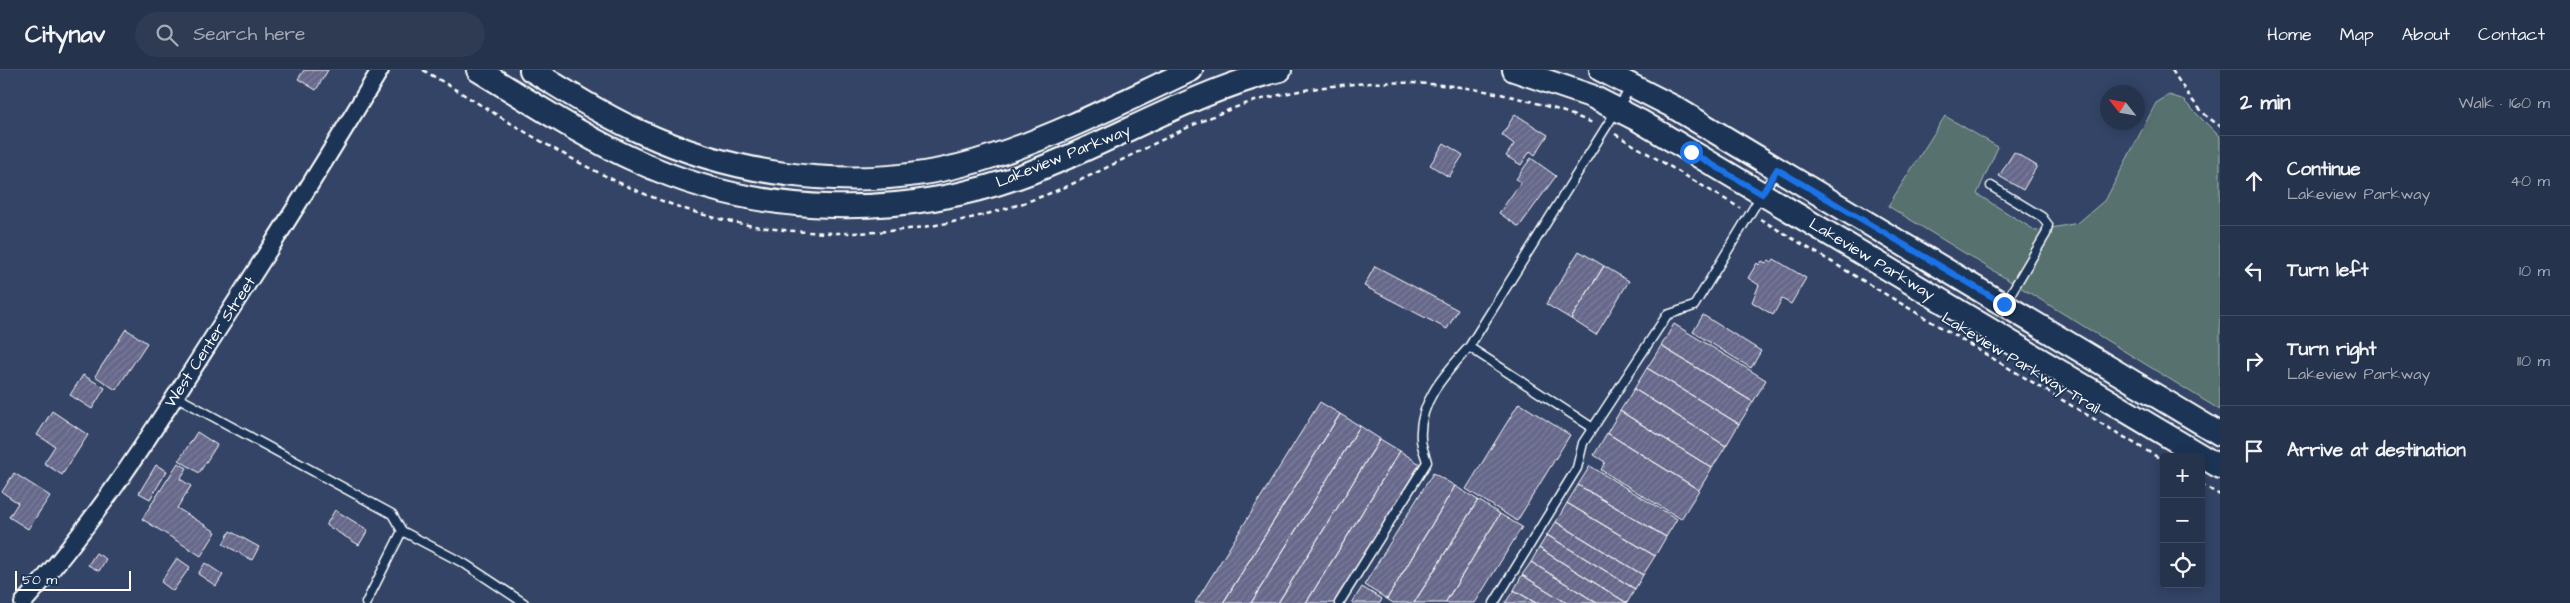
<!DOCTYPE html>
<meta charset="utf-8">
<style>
body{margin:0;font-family:"Architects Daughter",sans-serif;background:#2e3b53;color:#f1f3f6}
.controls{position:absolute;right:15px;bottom:15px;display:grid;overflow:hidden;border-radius:5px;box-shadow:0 2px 12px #0003}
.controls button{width:45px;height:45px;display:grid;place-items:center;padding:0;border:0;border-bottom:1px solid #424e64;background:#26334c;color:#f1f3f6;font:25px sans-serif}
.compass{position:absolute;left:2100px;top:15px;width:45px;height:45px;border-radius:50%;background:#26334c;box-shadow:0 2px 12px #0003;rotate:301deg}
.scale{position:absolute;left:15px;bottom:12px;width:116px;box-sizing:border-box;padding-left:5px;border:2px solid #fff;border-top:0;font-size:14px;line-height:18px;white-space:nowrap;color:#fff;-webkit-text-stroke:4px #1d3557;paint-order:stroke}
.stop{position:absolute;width:15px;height:15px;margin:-11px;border:4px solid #1a73e8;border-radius:50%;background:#fff}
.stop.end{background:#1a73e8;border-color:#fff;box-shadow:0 1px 5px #0008}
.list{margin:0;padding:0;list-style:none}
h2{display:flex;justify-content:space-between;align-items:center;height:65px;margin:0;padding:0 20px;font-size:21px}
h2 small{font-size:16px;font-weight:400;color:#a4aab5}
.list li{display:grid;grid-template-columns:32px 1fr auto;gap:15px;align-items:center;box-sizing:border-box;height:90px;padding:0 20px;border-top:1px solid #424e64}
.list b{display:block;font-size:19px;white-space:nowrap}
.list p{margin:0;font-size:16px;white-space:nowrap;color:#a4aab5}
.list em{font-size:16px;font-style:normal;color:#a4aab5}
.icon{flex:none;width:28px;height:28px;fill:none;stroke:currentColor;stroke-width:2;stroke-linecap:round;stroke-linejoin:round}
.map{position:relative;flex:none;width:2220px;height:533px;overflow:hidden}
header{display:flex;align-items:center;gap:30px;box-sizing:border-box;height:70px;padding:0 25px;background:#26334c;border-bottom:1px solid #424e64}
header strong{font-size:24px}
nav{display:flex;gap:28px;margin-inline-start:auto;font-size:18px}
.search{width:350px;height:45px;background:#2e3b53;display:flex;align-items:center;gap:12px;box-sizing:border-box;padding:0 18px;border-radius:28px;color:#a4aab5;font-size:19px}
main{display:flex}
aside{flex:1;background:#26334c}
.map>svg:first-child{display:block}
.grass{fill:#57716e;stroke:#abb8b6}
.building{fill:url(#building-hatch);stroke:#fff}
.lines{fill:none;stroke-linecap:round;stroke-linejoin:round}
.service-casing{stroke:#fff;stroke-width:11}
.minor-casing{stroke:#fff;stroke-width:20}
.secondary-casing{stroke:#fff;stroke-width:26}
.path{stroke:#fff;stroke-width:2.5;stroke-dasharray:5 4;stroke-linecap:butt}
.service{stroke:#1d3557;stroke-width:8}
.minor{stroke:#1d3557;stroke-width:16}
.secondary{stroke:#1d3557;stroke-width:22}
.route{stroke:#1a73e8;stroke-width:6}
.labels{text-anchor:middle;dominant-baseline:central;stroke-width:4;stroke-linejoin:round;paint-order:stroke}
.street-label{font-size:16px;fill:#fff;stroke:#1d3557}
</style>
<header>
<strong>Citynav</strong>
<div class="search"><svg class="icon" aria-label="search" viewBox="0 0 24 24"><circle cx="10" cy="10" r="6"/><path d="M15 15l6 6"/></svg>Search here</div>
<nav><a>Home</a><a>Map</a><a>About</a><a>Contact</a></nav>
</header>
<main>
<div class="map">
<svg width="2220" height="533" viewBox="0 0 2220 533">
<defs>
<pattern id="building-hatch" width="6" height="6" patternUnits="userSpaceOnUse" patternTransform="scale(1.25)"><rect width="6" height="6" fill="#66678a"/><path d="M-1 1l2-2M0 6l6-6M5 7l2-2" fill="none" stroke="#7d7e9c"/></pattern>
</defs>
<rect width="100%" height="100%" fill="#346"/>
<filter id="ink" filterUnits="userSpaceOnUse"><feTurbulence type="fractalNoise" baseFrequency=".02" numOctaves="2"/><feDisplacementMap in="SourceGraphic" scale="10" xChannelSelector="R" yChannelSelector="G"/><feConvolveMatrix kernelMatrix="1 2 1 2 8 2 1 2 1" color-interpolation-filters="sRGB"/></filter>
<g filter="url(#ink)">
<path class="grass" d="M2169,25l13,4 38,38v273l-332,-204 57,-90 53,31 -21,47 59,37 42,-8 28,-24 50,-96z"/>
<path class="building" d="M304,0h24l-12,20 -18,-11z
M1515,44l33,21 -13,20 -5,-4 -9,14 -15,-9 8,-12 -12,-9z
M1444,73l19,12 -14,22 -19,-12z
M2014,82l23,14 -14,24 -24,-14z
M1531,88l25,18 -37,51 -20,-14 22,-31 -5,-3z
M1579,181l25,15 -33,53 -25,-15z
M1774,189l32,19 -15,26 -9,-5 -9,16 -21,-13 7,-17 -11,-7 9,-15 2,2 3,-4 4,2 3,-3 3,2z
M1375,196l83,44 -11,19 -83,-43z
M1604,196l25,15 -33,54 -25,-16z
M1703,245l58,36 -10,17 -58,-36z
M1674,254l92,56 -13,22 -92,-56z
M126,259l21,14 -31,47 -21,-14z
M1661,276l92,56 -14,22 -92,-56z
M1647,298l92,56 -13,22 -92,-57z
M83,305l22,13 -13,21 -22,-14z
M1634,319l92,57 -14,22 -92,-57z
M1320,332l20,12 -117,189h-28z
M1519,333l51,32 -53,86 -51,-32z
M52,341l36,24 -26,40 -18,-12 11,-17 -18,-11z
M1620,341l92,57 -13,22 -92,-57z
M1340,344l20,12 -109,177h-28z
M1360,356l20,13 -102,164h-27z
M197,362l20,13 -18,28 -20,-13z
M1607,363l92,57 -18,29 -80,-49 4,-8 -11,-7z
M1380,369l20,12 -94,152h-28z
M1400,381l20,13 -86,139h-28z
M178,393l9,5 -7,11 11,7 -14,22 39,24 -15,24 -59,-37z
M156,395l11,6 -17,28 -11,-6z
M1590,396l87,53 -11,18 -88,-52z
M14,403l36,23 -22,33 -19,-12 9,-14 -16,-11z
M1433,403l22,13 -68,113 -23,-14z
M1578,415l88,52 -11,19 -88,-53z
M1455,416l23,14 -64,103h-21l-6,-4z
M1478,430l22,14 -55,89h-31z
M1567,433l88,53 -12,19 -87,-53z
M335,440l33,20 -9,15 -33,-20z
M1500,444l22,13 -47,76h-30z
M1556,452l87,53 -8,14 -88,-54z
M230,461l29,16 -7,13 -29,-16z
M1547,465l88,54 -8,14 -88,-55z
M1539,478l88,55h-30l-66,-41z
M96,483l10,6 -7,12 -11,-6z
M177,488l13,9 -17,24 -12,-9z
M1531,492l66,41h-30l-45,-28z
M205,493l18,12 -7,11 -18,-12z
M1522,505l45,28h-31l-22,-13z
M1362,517l20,12 -2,4h-28z
M1514,520l22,13h-31z"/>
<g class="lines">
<defs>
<path id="service" d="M1991,116l51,31 6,8 -2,9 -41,69
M1469,277l124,81
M175,326l217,118 10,17 -36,72
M402,461l63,33 59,39
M1339,533l88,-141c-2,-8 -6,-16 -6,-23 -3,-37 25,-66 48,-92l162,-260
M1494,533l83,-135 6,-25 84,-128 27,-9 82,-135"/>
<path id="minor" d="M23,533c72,-80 129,-170 187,-261 58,-90 115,-180 170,-272"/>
<path id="secondary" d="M478,0c53,32 105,67 161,92 121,56 266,58 390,11 85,-32 163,-81 251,-103
M531,0c37,22 73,46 112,63 108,49 237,61 350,23 68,-22 133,-56 198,-86
M1514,0l77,26 49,25 580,346
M1601,0l71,36 548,328"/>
</defs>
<use href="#service" class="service-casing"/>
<use href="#minor" class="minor-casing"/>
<use href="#secondary" class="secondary-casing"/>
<path class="path" d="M423,0c103,61 205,134 325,155 110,19 222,4 324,-41 58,-26 114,-60 176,-81 114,-33 237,-26 347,21
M2172,0c14,22 26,42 48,56
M1615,64l125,74
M1760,149l404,242
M2201,414l19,11"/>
<use href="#service" class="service"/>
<use href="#minor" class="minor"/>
<use href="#secondary" class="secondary"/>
</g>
</g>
<g class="lines" filter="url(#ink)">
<path class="route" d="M1691,82l71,42 15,-25 227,135"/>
</g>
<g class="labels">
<g class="street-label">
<text transform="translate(1063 86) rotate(-22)">Lakeview Parkway</text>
<text transform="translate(1872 189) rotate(31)">Lakeview Parkway</text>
<text transform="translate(210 272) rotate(-57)">West Center Street</text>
<text transform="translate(2021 293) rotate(31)">Lakeview Parkway Trail</text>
</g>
</g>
</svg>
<div class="controls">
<button>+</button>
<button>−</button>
<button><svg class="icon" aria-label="locate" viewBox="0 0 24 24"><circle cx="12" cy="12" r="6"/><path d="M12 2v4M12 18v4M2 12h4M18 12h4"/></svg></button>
</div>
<svg class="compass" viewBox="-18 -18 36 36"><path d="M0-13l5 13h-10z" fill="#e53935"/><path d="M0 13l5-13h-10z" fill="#a4aab5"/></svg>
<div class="scale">50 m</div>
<div class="stop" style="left:1691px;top:82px"></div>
<div class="stop end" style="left:2004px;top:234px"></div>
</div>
<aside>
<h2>2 min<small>Walk · 160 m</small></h2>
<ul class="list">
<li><svg class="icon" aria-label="ahead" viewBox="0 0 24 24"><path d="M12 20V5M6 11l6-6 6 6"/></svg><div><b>Continue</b><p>Lakeview Parkway</p></div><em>40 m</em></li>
<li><svg class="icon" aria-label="left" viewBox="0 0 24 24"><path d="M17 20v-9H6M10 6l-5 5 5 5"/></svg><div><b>Turn left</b></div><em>10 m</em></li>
<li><svg class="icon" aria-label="right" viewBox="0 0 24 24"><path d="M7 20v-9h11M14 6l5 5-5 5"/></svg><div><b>Turn right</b><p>Lakeview Parkway</p></div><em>110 m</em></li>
<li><svg class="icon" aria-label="arrive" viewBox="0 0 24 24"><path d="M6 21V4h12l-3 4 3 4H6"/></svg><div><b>Arrive at destination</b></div></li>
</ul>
</aside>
</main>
